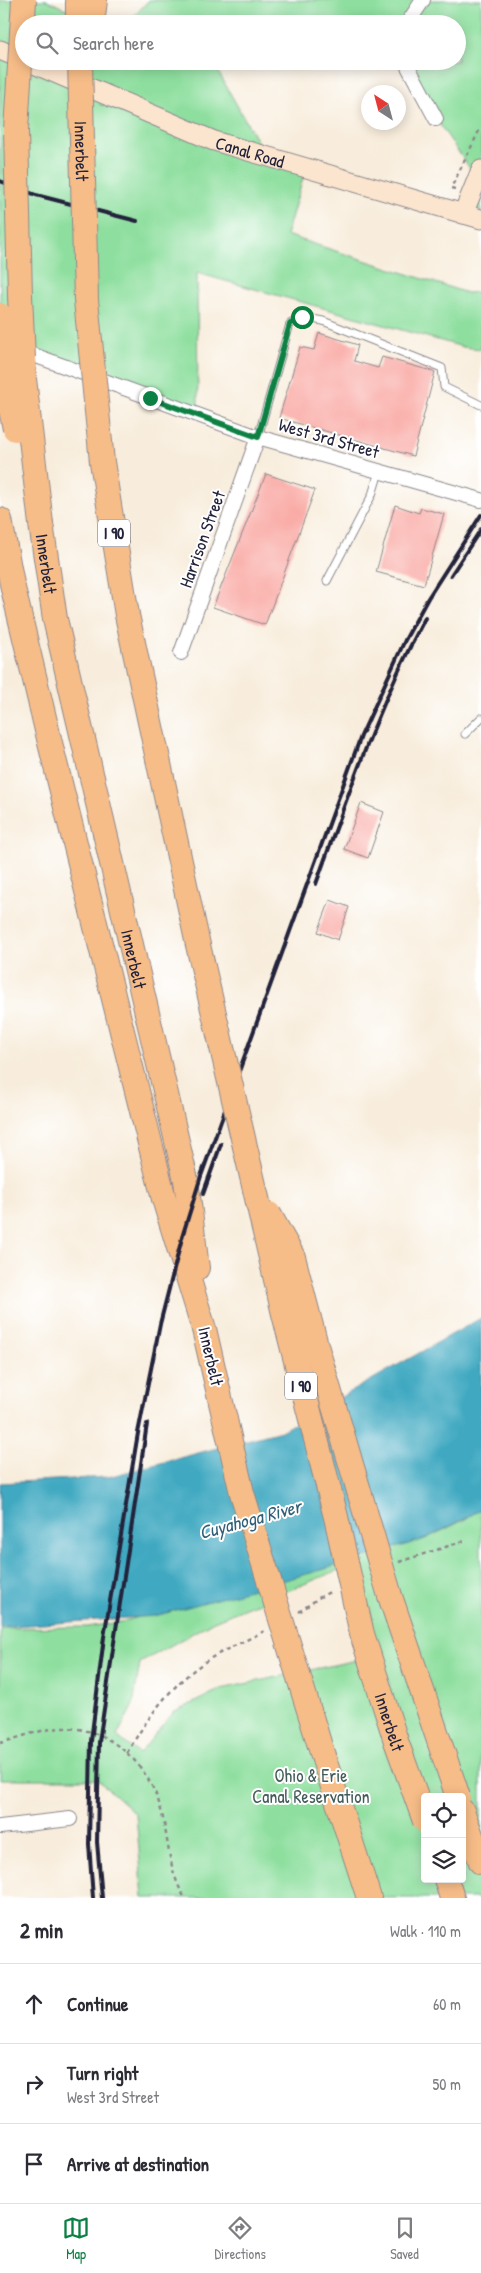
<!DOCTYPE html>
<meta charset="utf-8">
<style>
body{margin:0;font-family:"Patrick Hand",sans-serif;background:#f2f2f3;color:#2b2b33}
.controls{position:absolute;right:15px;bottom:15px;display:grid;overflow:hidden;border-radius:5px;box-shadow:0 2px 12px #0003}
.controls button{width:45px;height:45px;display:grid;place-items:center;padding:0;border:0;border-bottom:1px solid #e1e1e2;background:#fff;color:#2b2b33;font:25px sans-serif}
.compass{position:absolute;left:361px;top:85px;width:45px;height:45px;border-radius:50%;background:#fff;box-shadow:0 2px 12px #0003;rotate:324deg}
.stop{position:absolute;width:15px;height:15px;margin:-11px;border:4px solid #0b8043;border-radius:50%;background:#fff}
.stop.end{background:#0b8043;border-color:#fff;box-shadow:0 1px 5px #0008}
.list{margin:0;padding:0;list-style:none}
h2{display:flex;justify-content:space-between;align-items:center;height:65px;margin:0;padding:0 20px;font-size:21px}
h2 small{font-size:16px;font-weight:400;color:#7c7c81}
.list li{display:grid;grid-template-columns:32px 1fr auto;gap:15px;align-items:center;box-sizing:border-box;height:80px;padding:0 20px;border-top:1px solid #e1e1e2}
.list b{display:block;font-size:19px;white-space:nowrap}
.list p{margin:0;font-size:16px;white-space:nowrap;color:#7c7c81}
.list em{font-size:16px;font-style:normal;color:#7c7c81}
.icon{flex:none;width:28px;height:28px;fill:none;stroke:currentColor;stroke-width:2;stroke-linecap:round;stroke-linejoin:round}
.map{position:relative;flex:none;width:481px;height:1898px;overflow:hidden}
.search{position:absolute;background:#fff;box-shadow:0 2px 12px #0003;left:15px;right:15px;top:15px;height:55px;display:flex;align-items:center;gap:12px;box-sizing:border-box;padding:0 18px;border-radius:28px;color:#7c7c81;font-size:19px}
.sheet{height:305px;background:#fff}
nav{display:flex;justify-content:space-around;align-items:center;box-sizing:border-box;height:70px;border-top:1px solid #e1e1e2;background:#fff;font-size:14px;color:#7c7c81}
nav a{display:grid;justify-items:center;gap:2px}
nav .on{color:#0b8043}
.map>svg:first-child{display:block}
.green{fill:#8edf9f;stroke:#58806d;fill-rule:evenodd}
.water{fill:#41a9c1;stroke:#32667e}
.building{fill:#f9a8a3}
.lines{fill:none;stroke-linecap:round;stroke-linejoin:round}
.lane-casing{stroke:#8d888c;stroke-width:9}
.street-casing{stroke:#8d888c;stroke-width:16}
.secondary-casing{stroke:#8d888c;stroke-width:21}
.highway-casing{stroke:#8d888c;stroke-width:26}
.path{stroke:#8d888c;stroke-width:2.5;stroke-dasharray:4 4;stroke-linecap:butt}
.lane{stroke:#fff;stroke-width:7}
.street{stroke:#fff;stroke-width:14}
.secondary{stroke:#fce5cf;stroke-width:19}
.highway{stroke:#f7bd88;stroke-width:24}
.rail{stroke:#22223b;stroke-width:4}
.highway-bridge-casing{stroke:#8d888c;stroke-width:26;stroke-linecap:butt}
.highway-bridge{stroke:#f7bd88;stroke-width:24}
.route{stroke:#0b8043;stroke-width:6}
.labels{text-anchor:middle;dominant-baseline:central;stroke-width:4;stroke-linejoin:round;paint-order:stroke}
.shield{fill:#fff;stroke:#646476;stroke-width:1}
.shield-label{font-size:16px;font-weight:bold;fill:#22223b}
.street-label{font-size:18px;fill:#22223b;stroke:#fff}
.park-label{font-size:18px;fill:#425b59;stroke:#fff}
.water-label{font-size:19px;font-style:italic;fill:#305f77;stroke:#fff}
</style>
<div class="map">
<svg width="481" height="1898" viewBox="0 0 481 1898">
<rect width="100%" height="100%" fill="#fff"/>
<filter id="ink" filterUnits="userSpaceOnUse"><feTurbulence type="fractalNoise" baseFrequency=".02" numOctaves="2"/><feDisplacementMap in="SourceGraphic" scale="10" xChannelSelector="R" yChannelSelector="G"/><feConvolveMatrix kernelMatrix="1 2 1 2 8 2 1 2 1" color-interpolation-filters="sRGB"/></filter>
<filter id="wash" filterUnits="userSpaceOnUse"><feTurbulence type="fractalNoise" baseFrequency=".0096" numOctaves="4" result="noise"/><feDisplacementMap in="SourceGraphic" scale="20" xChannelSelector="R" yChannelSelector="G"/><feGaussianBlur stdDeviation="1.12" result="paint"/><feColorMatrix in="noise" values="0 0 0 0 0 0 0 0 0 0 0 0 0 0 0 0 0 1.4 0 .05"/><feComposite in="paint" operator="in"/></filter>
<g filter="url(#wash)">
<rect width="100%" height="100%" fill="#f8eddc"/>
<path class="green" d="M0,0h47l49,24h-72v37h188l53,94 41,13 -20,67 181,58 14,-1v57l-18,-2 -266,-74 1,142 -198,-72z
M149,0h332v219l-18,-5 14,-35 -41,-60 -31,-58h52v-37h-330z
M481,1508v390h-338l-7,-84 -39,-35h-97v-151l87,-1 34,-5 304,-83 39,-19zM346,1567l25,90 -150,32 -48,24 -34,41 -22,-18 16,-31 7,-42 74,-42zM425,1797h37v82h-37z"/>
<path class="water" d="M481,1318v191l-13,8 -43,22 -100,30 -170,47 -155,11v-144l108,-6 173,-46z"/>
<g id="blocks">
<path class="building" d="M319,333l39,12 -4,16 24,7 4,-11 53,15 -22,84 -134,-38 21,-71 14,3z
M266,474l49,16 -50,135 -52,-18z
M395,505l24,8 2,-5 23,6 -20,71 -48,-13z
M361,803l23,9 -16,46 -24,-9z
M330,900l19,7 -11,33 -20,-8z"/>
</g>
</g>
<g filter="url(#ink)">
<use href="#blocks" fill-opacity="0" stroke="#8d888c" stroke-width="1"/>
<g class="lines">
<defs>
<path id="lane" d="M258,437l32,-113 12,-7 21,4 119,47 2,19 37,18
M327,581l45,-86 7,-23
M465,734l16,-16"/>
<path id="street" d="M407,24l16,-24
M405,61l31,58
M17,349l241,88 223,63
M181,653l77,-216
M0,1827l70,-8"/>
<g id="secondary">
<path d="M0,50l24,10"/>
<path id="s1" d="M27,61l187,80 267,78"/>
<path d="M463,214l18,-44"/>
</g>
<g id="highway">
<path d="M78,0v24"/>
<path d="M92,24l3,-24"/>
<path d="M0,520l12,64 40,167 112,448 40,130"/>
<path id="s2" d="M41,524l14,95 131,561 11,88"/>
<path d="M324,1759l45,139"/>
<path d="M462,1811l19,51"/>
<path d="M446,1879l6,19"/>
</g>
</defs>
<use href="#lane" class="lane-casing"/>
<use href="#street" class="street-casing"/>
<use href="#secondary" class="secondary-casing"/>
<use href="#highway" class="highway-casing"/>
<path class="path" d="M455,189l-4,-1 30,-61
M399,1562l68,-22
M299,1612l21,-15 12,-6
M0,1743c21,-6 41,-14 63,-15 48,-1 87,38 98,82 8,30 7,61 24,88
M127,1753c22,-38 46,-71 84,-95 17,-10 37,-18 55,-28"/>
<use href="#lane" class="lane"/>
<use href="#street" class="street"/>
<use href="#secondary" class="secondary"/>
<use href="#highway" class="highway"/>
<path class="rail" d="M0,181l36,14 101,26
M451,575l30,-46
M316,884c33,-91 63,-181 109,-266
M203,1194l18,-50
M93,1898l-4,-54 2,-103 13,-104 34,-204 22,-109 23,-90 18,-58 160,-440 44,-96 23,-42 53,-83
M102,1898l-5,-56 2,-100 48,-318"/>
<defs>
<g id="highway-bridge">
<path d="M24,0l-8,130 4,166 4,83 17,145"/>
<path id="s3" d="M80,61l6,239 16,162 25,153 71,330 86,369 52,203 26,117 34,107 29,80"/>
<path d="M0,315l4,59 11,55"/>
<path d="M269,1214l24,43 24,92 73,247 68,201"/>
<path d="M204,1329l38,164 82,266"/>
</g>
</defs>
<use href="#highway-bridge" class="highway-bridge-casing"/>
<use href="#highway-bridge" class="highway-bridge"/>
</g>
</g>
<g class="lines" filter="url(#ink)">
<path class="route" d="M150,398l108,39 32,-113 12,-7"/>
</g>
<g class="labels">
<g class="shield">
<rect x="98" y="519.5" width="32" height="27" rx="4"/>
<rect x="285" y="1372.5" width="32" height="27" rx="4"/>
</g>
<g class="shield-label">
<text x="114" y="533">I 90</text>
<text x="301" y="1386">I 90</text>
</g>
<g class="street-label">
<text stroke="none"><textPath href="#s3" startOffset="90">Innerbelt</textPath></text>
<text stroke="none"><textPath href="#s1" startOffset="241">Canal Road</textPath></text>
<text transform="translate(329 438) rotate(16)">West 3rd Street</text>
<text transform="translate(202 539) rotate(-70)">Harrison Street</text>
<text stroke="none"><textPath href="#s2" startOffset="40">Innerbelt</textPath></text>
<text stroke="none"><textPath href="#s2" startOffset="445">Innerbelt</textPath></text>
<text transform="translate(211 1356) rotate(77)">Innerbelt</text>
<text stroke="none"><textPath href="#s3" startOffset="1695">Innerbelt</textPath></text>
</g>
<g class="park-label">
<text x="311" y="1775">Ohio &amp; Erie<tspan x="311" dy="21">Canal Reservation</tspan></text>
</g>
<g class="water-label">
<text transform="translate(250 1519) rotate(-15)">Cuyahoga River</text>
</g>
</g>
</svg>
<div class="controls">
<button><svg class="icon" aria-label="locate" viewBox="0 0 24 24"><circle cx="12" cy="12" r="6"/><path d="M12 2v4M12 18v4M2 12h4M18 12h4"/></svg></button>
<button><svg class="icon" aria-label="layers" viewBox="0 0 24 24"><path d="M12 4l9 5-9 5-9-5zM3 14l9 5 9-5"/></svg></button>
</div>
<svg class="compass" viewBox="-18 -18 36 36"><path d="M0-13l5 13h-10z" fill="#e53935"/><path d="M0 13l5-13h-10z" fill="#7c7c81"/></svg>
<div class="stop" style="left:302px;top:317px"></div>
<div class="stop end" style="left:150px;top:398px"></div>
<div class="search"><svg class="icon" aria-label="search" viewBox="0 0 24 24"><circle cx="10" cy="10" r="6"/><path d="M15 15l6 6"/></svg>Search here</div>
</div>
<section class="sheet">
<h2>2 min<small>Walk · 110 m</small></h2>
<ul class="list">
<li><svg class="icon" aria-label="ahead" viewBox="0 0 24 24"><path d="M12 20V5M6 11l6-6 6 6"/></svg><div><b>Continue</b></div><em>60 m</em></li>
<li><svg class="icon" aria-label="right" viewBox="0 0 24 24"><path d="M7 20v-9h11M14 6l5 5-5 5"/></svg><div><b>Turn right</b><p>West 3rd Street</p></div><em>50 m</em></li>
<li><svg class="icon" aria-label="arrive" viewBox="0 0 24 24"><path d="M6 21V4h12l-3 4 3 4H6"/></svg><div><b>Arrive at destination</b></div></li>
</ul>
</section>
<nav>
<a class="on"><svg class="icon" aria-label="map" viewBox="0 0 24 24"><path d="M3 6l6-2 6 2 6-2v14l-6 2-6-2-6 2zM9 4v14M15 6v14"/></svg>Map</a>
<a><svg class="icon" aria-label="directions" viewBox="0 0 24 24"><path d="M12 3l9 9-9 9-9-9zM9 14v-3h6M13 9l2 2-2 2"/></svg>Directions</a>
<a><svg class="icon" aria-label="saved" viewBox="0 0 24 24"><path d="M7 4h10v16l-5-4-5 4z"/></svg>Saved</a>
</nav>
